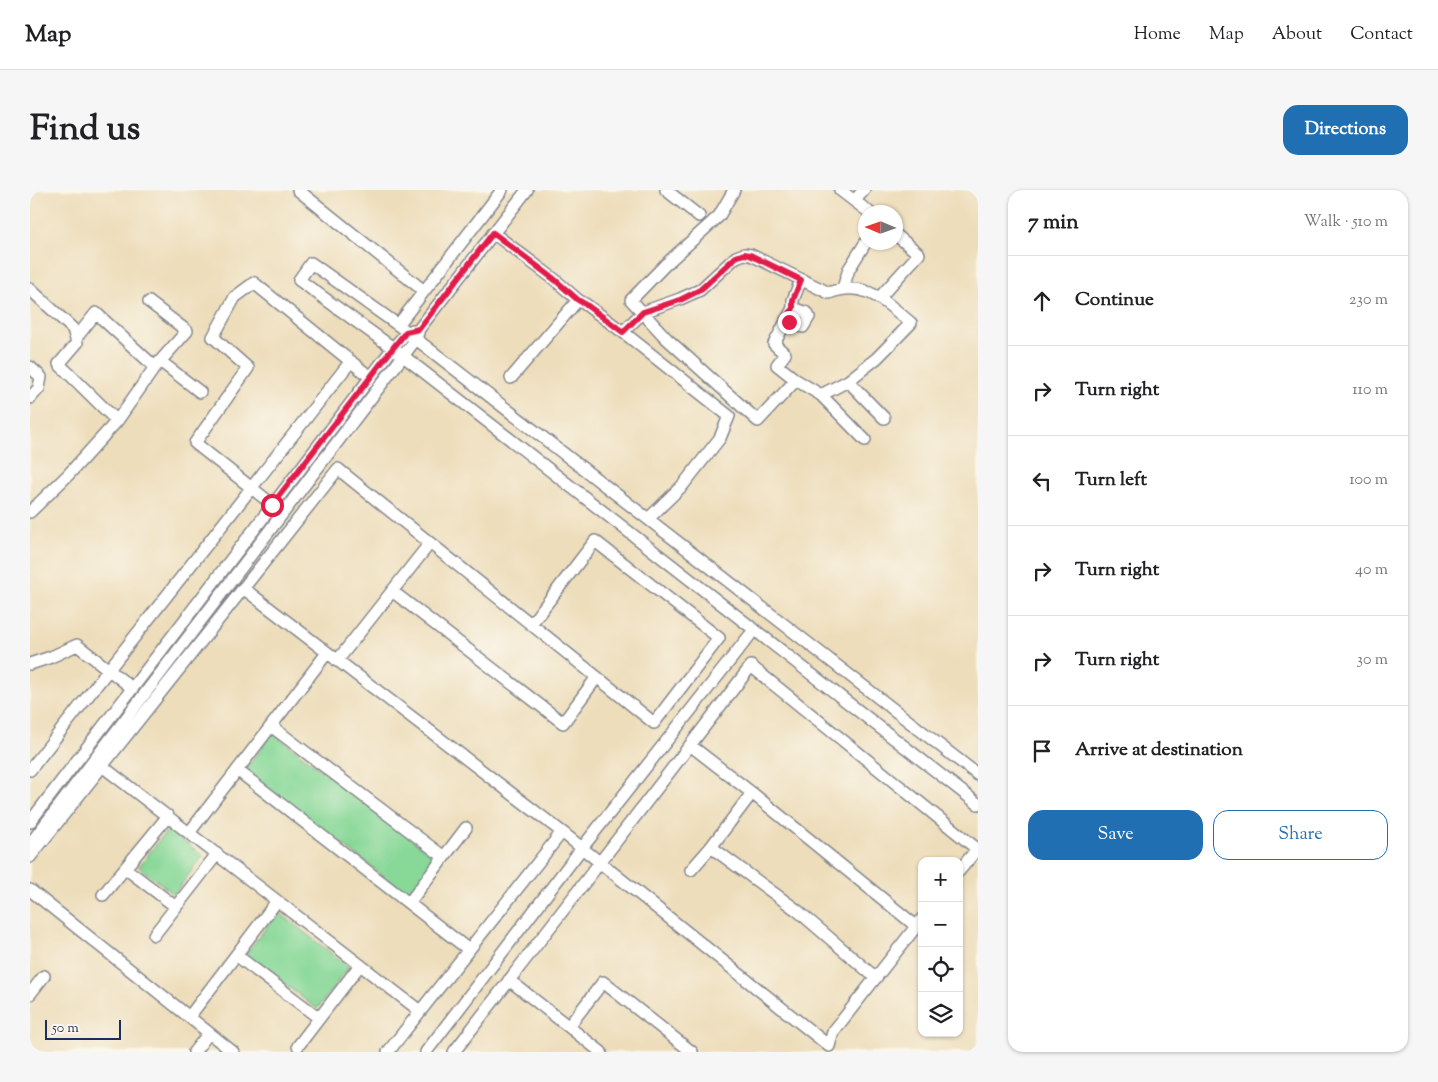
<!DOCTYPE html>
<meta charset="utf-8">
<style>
body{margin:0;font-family:"Sorts Mill Goudy",serif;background:#f6f6f6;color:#202124}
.controls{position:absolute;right:15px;bottom:15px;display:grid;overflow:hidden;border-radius:10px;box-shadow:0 1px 4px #0004}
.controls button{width:45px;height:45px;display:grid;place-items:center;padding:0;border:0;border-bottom:1px solid #e0e0e0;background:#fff;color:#202124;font:25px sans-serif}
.compass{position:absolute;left:828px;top:15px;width:45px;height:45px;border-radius:50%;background:#fff;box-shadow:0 1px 4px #0004;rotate:272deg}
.scale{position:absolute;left:15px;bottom:12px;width:76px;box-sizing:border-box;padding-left:5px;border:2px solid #1b2f5e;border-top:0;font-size:14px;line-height:18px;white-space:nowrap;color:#1b2f5e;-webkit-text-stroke:4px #fbf7ec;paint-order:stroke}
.stop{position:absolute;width:15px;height:15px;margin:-11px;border:4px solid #e11d48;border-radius:50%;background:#fff}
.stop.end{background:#e11d48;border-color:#fff;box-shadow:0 1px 5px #0008}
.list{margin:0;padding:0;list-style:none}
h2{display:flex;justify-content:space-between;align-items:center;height:65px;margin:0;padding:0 20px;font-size:21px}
h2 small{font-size:16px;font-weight:400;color:#757577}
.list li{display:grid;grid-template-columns:32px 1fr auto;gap:15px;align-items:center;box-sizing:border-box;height:90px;padding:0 20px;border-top:1px solid #e0e0e0}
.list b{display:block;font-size:19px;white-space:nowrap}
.list em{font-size:16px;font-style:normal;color:#757577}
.actions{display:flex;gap:10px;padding:15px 20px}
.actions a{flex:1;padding:11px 0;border:1px solid #1f6fb2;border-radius:15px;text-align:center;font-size:18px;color:#1f6fb2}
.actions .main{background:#1f6fb2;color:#fff}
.icon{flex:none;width:28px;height:28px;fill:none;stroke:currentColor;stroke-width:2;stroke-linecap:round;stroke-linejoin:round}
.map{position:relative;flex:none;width:948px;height:862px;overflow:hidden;border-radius:15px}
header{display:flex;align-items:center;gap:30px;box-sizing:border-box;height:70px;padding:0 25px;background:#fff;border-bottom:1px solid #e0e0e0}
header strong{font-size:24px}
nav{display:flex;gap:28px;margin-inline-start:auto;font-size:18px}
.intro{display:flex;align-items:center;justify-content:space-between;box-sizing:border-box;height:120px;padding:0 30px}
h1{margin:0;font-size:35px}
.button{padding:12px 22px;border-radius:15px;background:#1f6fb2;color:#fff;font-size:18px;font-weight:700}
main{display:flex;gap:30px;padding:0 30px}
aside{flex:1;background:#fff;border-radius:15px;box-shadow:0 1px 4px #0004}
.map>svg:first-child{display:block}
.park{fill:#88d898;stroke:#52847b}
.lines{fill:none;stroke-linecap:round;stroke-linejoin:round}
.minor-casing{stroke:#84868c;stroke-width:14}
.minor{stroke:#fff;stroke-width:11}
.route{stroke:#e11d48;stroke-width:6}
</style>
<header>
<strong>Map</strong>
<nav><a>Home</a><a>Map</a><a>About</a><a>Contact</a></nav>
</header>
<div class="intro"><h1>Find us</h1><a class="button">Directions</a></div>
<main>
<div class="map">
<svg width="948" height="862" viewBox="0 0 948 862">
<rect width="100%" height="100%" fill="#fbf7ec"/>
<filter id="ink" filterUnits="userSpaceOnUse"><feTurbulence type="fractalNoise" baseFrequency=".02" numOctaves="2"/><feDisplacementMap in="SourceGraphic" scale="10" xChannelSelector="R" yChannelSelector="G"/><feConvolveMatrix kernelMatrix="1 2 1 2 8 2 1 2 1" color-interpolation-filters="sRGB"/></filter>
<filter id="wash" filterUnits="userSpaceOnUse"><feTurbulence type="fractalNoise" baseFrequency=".0096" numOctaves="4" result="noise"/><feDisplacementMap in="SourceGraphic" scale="20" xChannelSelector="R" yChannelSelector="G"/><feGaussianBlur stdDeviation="1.12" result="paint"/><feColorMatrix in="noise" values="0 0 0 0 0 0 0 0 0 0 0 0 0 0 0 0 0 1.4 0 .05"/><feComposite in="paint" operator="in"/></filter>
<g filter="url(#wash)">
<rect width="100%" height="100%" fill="#edddba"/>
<path class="park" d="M243,543l163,125 -28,37 -163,-125z
M138,639l35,27 -29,38 -35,-27z
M248,722l71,55 -32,42 -71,-55z"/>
</g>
<g filter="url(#ink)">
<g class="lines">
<defs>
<path id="minor" d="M268,0l126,101
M636,0l33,26
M704,0l-15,26 -54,49 -34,35 35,38 92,83 38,-41 25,15 27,-14
M810,0l29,22
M825,10l9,-10
M463,43l61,46 24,21 7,4 38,28 106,84 -9,22 -37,47 -35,34
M813,98l6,-19 17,-27
M0,99l43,40 4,14 -18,21 58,57 -49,54 -38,37
M850,107l39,-43 -23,-19
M119,112l38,29 -32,36
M756,130l8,5 9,2 6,-10 -2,-4 -14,-5
M368,135l104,-135
M593,142l20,-20 37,-13 20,-9 36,-33 8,-3 7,1 78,38c36,-14 56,9 82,30l-34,35 -29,23 36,37
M46,148l20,-25 59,54 -38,54
M130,171l40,31
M0,177l11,10 -2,11 -9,10
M481,188l67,-78
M766,190l-19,-15 8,-11 -11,-10 19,-36v-8l8,-20
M791,205l44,45
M243,315l-78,-62 53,-75 -35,-31 22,-40 19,-14 116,94
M213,398l319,244 267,214 4,-14 89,-113
M362,401l171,132 34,-46
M307,471l93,-118
M0,474l21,-7 26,-12 55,43
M241,536l173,131
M660,555l62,48 164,133
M72,576l318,245
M0,580l321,-409
M207,580l232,180
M948,585l-580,-450 -87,-62 -12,17 94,68 585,456
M0,632l363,-474 14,-16 5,-2
M159,643l138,-180
M0,654l386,-505 3,-10 108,-139
M681,657l87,64 78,67
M0,667l308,-388 316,254 65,-85 -124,-97 -64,83
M95,678l51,39
M661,680l20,-23 41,-54
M0,700l203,162
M73,705l65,-79
M379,713l57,-75
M124,745l63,-81
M206,765l83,63
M479,790l92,72
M0,804l14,-18
M159,827l88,-116
M539,836l34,-44 89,70
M268,856l62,-81
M164,862l15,-19
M358,862l174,-220
M396,862l156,-204 172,-218
M424,862l297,-386 226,183 -18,22"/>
</defs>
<use href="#minor" class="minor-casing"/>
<use href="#minor" class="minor"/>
</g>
</g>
<g class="lines" filter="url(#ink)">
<path class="route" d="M242,315l121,-157 13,-16 13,-3 74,-96 61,46 24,21 7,4 38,28 20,-20 37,-12 20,-10 36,-33 8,-3 6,1 51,25 -8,20v8l-7,12 3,2"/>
</g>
</svg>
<div class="controls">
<button>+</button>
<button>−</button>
<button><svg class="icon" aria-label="locate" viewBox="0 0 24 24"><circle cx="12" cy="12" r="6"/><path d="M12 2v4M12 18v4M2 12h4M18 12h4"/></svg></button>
<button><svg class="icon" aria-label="layers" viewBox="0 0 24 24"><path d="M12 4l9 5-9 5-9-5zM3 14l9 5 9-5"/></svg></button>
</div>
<svg class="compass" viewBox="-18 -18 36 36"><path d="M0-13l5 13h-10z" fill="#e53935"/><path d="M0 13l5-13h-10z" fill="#757577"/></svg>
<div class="scale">50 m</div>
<div class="stop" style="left:242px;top:315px"></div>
<div class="stop end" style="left:759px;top:132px"></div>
</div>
<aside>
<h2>7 min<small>Walk · 510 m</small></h2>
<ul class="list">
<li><svg class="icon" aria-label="ahead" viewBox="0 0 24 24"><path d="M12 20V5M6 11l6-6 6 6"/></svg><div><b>Continue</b></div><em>230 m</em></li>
<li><svg class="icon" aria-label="right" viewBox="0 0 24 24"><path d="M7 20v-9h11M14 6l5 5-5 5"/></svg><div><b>Turn right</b></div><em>110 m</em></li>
<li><svg class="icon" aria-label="left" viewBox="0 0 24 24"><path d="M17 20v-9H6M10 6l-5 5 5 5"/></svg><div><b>Turn left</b></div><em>100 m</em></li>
<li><svg class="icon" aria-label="right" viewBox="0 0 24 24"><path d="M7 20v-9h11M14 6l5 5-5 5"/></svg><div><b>Turn right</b></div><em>40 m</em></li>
<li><svg class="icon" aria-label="right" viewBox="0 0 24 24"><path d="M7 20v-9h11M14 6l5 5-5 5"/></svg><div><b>Turn right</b></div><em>30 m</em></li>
<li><svg class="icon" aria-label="arrive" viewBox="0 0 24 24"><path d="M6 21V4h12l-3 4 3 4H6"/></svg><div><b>Arrive at destination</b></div></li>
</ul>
<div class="actions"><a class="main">Save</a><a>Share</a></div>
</aside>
</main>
